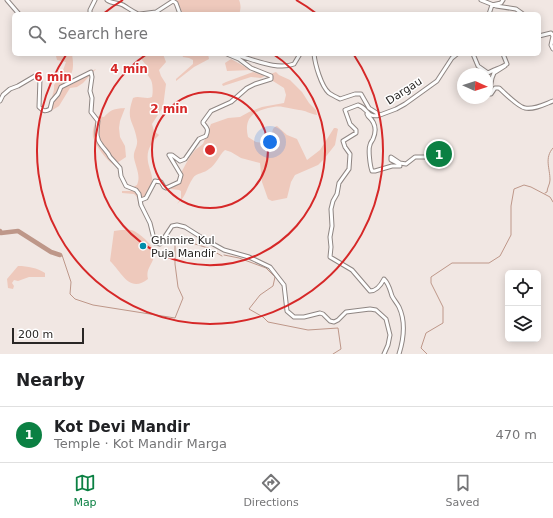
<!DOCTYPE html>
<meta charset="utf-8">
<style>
body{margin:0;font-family:"DejaVu Sans",sans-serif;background:#f2f2f2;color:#202124}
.controls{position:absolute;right:12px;bottom:12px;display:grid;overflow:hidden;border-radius:6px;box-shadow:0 2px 10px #0003}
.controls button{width:36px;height:36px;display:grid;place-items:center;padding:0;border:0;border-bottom:1px solid #e0e0e0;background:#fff;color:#202124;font:20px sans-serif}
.compass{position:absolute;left:457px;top:68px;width:36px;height:36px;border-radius:50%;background:#fff;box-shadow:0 2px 10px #0003;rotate:93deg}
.scale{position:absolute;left:12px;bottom:10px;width:72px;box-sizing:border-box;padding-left:4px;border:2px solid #2a2725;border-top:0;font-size:11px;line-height:14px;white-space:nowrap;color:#2a2725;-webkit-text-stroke:3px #fff;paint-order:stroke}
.you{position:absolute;left:270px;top:142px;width:14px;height:14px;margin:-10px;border:3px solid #fff;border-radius:50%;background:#1a73e8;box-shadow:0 0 0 6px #1a73e833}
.badge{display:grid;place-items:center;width:26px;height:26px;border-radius:50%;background:#0b8043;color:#fff;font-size:13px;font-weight:700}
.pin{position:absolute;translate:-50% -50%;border:2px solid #fff;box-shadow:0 1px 4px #0006}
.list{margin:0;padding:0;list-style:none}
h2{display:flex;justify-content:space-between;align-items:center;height:52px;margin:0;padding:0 16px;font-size:17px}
h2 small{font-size:13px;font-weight:400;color:#757577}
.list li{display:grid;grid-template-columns:26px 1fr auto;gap:12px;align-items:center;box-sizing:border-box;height:56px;padding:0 16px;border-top:1px solid #e0e0e0}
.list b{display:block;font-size:15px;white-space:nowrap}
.list p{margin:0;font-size:13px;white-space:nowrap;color:#757577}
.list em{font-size:13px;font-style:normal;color:#757577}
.icon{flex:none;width:22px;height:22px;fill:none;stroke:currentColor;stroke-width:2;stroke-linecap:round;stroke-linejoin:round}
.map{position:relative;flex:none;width:553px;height:354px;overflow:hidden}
.search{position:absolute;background:#fff;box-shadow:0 2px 10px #0003;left:12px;right:12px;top:12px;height:44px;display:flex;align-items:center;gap:10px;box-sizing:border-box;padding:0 14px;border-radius:6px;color:#757577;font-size:15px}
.sheet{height:108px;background:#fff}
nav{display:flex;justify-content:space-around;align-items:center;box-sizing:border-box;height:56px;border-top:1px solid #e0e0e0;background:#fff;font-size:11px;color:#757577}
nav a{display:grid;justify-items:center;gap:2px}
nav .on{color:#0b8043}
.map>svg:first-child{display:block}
.green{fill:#eec9bc}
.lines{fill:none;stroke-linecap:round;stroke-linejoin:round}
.stream{stroke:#be9789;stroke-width:1}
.river{stroke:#be9789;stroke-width:4.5}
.minor-casing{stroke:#8f8683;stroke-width:5}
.minor{stroke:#fff;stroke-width:3}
.ring{fill:none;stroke:#d62828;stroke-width:2}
.poi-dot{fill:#028eab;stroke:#fff;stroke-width:1.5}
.labels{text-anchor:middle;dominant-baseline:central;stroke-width:3;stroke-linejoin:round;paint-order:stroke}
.street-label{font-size:11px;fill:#2a2725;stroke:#fff}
.poi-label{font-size:11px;fill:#2a2725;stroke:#fff;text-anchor:start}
.centre{fill:#d62828;stroke:#fff;stroke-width:2}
.ring-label{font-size:12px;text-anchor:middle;font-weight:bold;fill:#d62828;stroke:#fff;stroke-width:3;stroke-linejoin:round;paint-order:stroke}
</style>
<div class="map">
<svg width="553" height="354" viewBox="0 0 553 354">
<rect width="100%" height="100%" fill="#f1e7e3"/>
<path class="green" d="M176,0h63c2,5 2,9 0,14h-56z
M59,54h13c1,6 2,15 -1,20 -2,5 -6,7 -6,12 12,-1 20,-13 31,-17l-13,14 -6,4 -7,1 -11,18 -8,5 -3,-1c1,-9 7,-16 6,-25l8,-12 4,-11 -9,-2 -1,-4z
M141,54h22l3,8 -7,8 2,6 5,8 -3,23 -11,17 2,7 5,4c-9,9 -14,17 -10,31 1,5 4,10 3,15 0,9 -8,18 -13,25l-2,-9 -3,-3 -12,-1v-2h13l1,-3 -3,-1 4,-2c4,-9 -1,-17 -3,-27 -1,-7 4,-11 3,-18 -3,-20 -12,-19 -4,-42 6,-3 13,2 19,-1 1,-4 1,-13 -1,-17 -4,-7 -6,-6 -5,-15l-4,-5z
M182,54h26l1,5 -15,8 -18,14v-2l17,-15v-4l-4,-2 -6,-1z
M231,59l20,11 -24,1 -2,-8z
M253,72l12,4 -4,2 -10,-1 -28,9 -1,-2 4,-2z
M276,72l3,3 11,5 12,12 7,11 7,7 1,5c-7,-1 -12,-5 -18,-5 -6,-1 -10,-2 -16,-3 -5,-1 -10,0 -15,1 -17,4 -24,12 -20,29l8,5 16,2c2,-8 -3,-15 5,-18l10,9 10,4 10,21 13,-10 14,-22h2l2,1 -3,16 -11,14 -6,6 -23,10 -4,7 -4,16 -15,3 -4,-2 -6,-17 -2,-19 -19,-5 -10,-6 -6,-2c-6,5 -9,15 -16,19 -4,4 -13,4 -16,9 -7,10 -6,18 -16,26l4,-6v-7l-2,-1 -8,-1v-2l4,-3 14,-26 6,-8 8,-6 8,-20 17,-6 12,-1 9,-5 13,-5 22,-4 2,-8 -2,-7 -19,-12z
M125,108l-5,13 -1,7 1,9 5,9 1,11 -12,8c-8,-5 -18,-19 -21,-28 -1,-7 2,-15 5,-21l6,1c8,-8 9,-8 21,-9z
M121,230c3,0 10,-1 13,1 7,4 20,14 20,23 0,10 -9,14 -6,25 -19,15 -27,-8 -38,-18l4,-30z
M18,266c10,0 19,2 27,7v4h-16l-11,4 -4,-1 -2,3 2,3 -1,3 -5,-1 -1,-9z"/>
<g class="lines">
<path class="stream" d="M545,193l2,-1c0,-4 3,-8 3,-12 0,-12 -6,-22 3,-32
M62,255l9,27 -1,12 5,5 18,6 82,13 8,-20 -5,-11 -3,-23v-20l7,-4 26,8 14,8
M224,255l15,3 27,10 9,9 -2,9 -13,9 -11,14 14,8 5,5 40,8 30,-2 3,21 -8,5
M427,354l-6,-6 5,-15 17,-10v-16l-12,-24v-6l21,-14h37l11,-7 11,-21v-29l3,-17 10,-4 7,2 19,10 3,5"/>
<path class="river" d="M0,231l1,2 17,-2 33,21 9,3"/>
<defs>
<path id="minor" d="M7,0l12,14
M107,0c5,4 11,2 16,5 5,3 9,6 15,9
M481,0l15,6 20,3 7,5
M492,5l9,-2 2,-3
M90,14v-4l5,-10
M140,14l16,-2 17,-11 3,2 4,11
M489,14l3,-9
M539,36l12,-3 2,3
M553,36l-2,9 2,4
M232,54c19,4 44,17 62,10l6,-10
M314,54c1,10 7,32 15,39 3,2 7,4 11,6l15,-5h6l8,14 11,7 16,-6 9,-5 32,-23 15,-23 5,-4
M473,54l5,12 10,7c5,-3 15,-6 19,-9l-4,-10
M487,89h3l2,-11 2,-5 11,-7
M487,94h4l4,-6h4c6,5 19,19 26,20 9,2 20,-4 28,-7
M0,101l3,-6 7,-6 8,-3 17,-10 5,2 -1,29c4,4 6,5 11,2l2,-8 6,-7 3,-7 30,-15 1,5 -2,14 2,7 -1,14 7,9c-1,10 -3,17 4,25 3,4 6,6 8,11l10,11 1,8 5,10 10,4 3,4 2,11 9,18 5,20 5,1 12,-18 5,-1 8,2 19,12 20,11 25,7 21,10 14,18 3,26 7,6h10l16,-4 3,1 7,7 4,1 4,-2 8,-8 24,-3 6,1 10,9 4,16 -2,10 -4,9
M367,114l1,2c7,6 9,14 5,23 -1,2 -3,4 -3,6 -2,4 0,21 2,26h3l17,-5h8l-1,-2 -8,-4v-3l9,6 6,1 9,-7h12
M380,115c-13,4 -12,-7 -22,-10l-13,5 5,14 6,6v3l-13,8 2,6 5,7 -1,15 -10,14 -2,11 -4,7 -2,8 1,17 -2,11 1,10 -1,10 22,13 18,21c7,0 11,-6 14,-12 5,5 6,11 8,17 2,4 5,7 7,11 7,15 5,31 0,47
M141,200l5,-2 9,-17 6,1 3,5 2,1 13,-6 2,-7 -12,-20h3l8,6 5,-2 14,-20 7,-3c3,-7 1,-8 -3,-13v-1l8,-11 20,-9 16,-14 8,-4 16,-5v-3l-20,-8 -12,-9 -12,-5"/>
</defs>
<use href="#minor" class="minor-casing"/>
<use href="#minor" class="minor"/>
</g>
<g class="ring">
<circle cx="210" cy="150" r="58"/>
<path d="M273 54A115 115 0 1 1 147 54"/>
<path d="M103 14A173 173 0 0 1 123 0M296 0A173 173 0 0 1 317 14M354 55A173 173 0 1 1 66 55"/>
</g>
<circle class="poi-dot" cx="143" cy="246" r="4"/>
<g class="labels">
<g class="street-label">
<text transform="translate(404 91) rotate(-33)">Dargau</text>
</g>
<g class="poi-label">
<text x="151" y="240">Ghimire Kul<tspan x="151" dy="13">Puja Mandir</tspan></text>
</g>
</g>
<circle cx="210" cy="150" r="6" class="centre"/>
<g class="ring-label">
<text x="129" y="73">4 min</text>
<text x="53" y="81">6 min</text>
<text x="169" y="113">2 min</text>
</g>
</svg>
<div class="controls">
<button><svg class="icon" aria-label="locate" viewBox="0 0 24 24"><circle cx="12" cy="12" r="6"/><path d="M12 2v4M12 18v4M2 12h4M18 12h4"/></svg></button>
<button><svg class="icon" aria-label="layers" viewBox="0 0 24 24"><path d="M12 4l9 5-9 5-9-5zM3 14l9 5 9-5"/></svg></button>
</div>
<svg class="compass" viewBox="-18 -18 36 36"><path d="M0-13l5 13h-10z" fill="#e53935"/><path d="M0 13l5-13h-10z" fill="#757577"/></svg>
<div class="scale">200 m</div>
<div class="you"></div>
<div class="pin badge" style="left:439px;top:154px">1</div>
<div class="search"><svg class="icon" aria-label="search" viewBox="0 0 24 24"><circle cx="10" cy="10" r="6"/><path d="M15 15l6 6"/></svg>Search here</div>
</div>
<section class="sheet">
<h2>Nearby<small></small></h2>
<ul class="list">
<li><span class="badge">1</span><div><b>Kot Devi Mandir</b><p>Temple · Kot Mandir Marga</p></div><em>470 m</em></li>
</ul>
</section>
<nav>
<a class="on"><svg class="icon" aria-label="map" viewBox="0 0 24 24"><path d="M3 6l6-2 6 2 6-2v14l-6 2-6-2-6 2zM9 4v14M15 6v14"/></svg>Map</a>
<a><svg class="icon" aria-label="directions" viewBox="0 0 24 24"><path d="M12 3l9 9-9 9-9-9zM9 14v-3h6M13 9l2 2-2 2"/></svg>Directions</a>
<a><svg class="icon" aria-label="saved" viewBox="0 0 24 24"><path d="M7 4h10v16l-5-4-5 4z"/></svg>Saved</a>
</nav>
